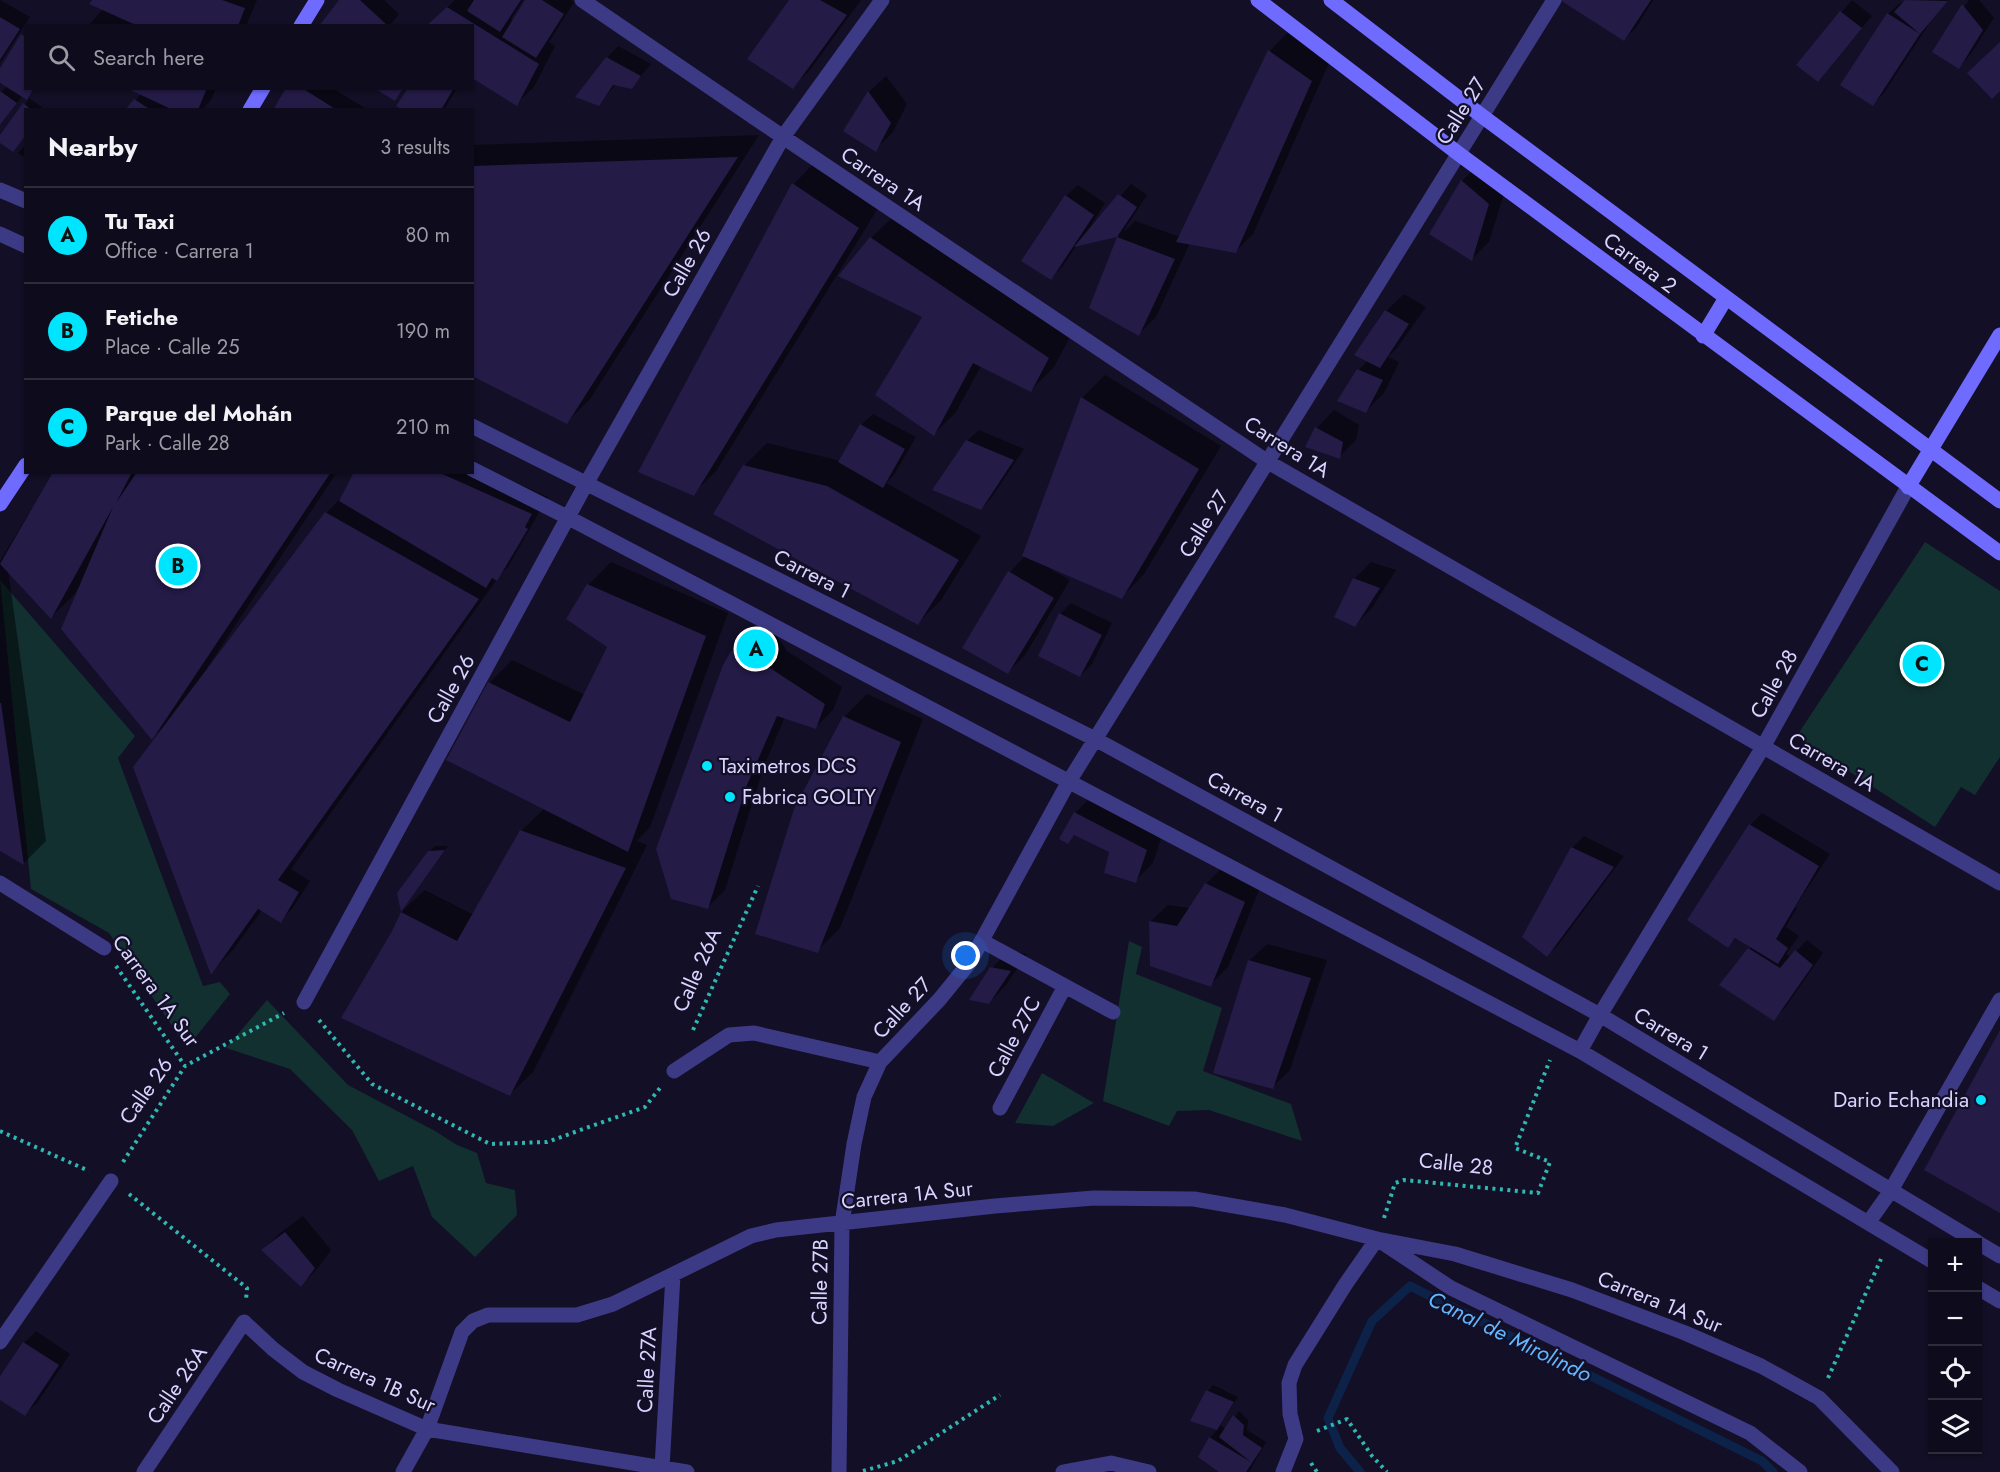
<!DOCTYPE html>
<meta charset="utf-8">
<style>
body{margin:0;font-family:Jost,sans-serif;background:#1c1929;color:#f1f3f6}
.controls{position:absolute;right:18px;bottom:18px;display:grid;overflow:hidden;border-radius:0px;box-shadow:0 2px 4px #0004}
.controls button{width:54px;height:54px;display:grid;place-items:center;padding:0;border:0;border-bottom:2px solid #2e2b3b;background:#0e0b1c;color:#f1f3f6;font:30px sans-serif}
.you{position:absolute;left:966px;top:956px;width:21px;height:21px;margin:-15px;border:4px solid #fff;border-radius:50%;background:#1a73e8;box-shadow:0 0 0 9px #1a73e833}
.badge{display:grid;place-items:center;width:39px;height:39px;border-radius:50%;background:#00e5ff;color:#111;font-size:20px;font-weight:700}
.pin{position:absolute;translate:-50% -50%;border:3px solid #fff;box-shadow:0 2px 6px #0006}
.list{margin:0;padding:0;list-style:none}
h2{display:flex;justify-content:space-between;align-items:center;height:78px;margin:0;padding:0 24px;font-size:26px}
h2 small{font-size:20px;font-weight:400;color:#9b9ba3}
.list li{display:grid;grid-template-columns:39px 1fr auto;gap:18px;align-items:center;box-sizing:border-box;height:96px;padding:0 24px;border-top:2px solid #2e2b3b}
.list b{display:block;font-size:22px;white-space:nowrap}
.list p{margin:0;font-size:20px;white-space:nowrap;color:#9b9ba3}
.list em{font-size:20px;font-style:normal;color:#9b9ba3}
.icon{flex:none;width:33px;height:33px;fill:none;stroke:currentColor;stroke-width:2;stroke-linecap:round;stroke-linejoin:round}
.map{position:relative;flex:none;width:2000px;height:1472px;overflow:hidden}
.search{position:absolute;background:#0e0b1c;box-shadow:0 2px 4px #0004;left:24px;top:24px;width:450px;height:66px;display:flex;align-items:center;gap:15px;box-sizing:border-box;padding:0 21px;border-radius:0px;color:#9b9ba3;font-size:22px}
.panel{position:absolute;background:#0e0b1c;box-shadow:0 2px 4px #0004;left:24px;top:108px;width:450px;height:366px;border-radius:0px}
.map>svg:first-child{display:block}
.green{fill:#12302f}
.shadow{fill:#0007}
.lines{fill:none;stroke-linecap:round;stroke-linejoin:round}
.stream{stroke:#0c2248;stroke-width:9}
.building{fill:#241b47}
.path{stroke:#2fb8b0;stroke-width:4;stroke-dasharray:3 4.5;stroke-linecap:butt}
.street{stroke:#3d3a85;stroke-width:15}
.secondary{stroke:#6f6bff;stroke-width:15}
.poi-dot{fill:#00e5ff;stroke:#130f26;stroke-width:2}
.labels{text-anchor:middle;dominant-baseline:central;stroke-width:4.5;stroke-linejoin:round;paint-order:stroke}
.street-label{font-size:21px;fill:#d9d4ff;stroke:#130f26}
.poi-label{font-size:21px;fill:#d9d4ff;stroke:#130f26;text-anchor:start}
.water-label{font-size:22px;font-style:italic;fill:#62b6ff;stroke:#130f26}
</style>
<div class="map">
<svg width="2000" height="1472" viewBox="0 0 2000 1472">
<rect width="100%" height="100%" fill="#130f26"/>
<path class="green" d="M1925,542l75,49v166l-25,38 -14,-8 -26,40 -139,-90z
M0,580l135,156 -17,22 85,228 17,-4 10,12 -43,54 -78,-115 -78,-44z
M1129,941l13,6 -6,27 86,34 -19,63 88,33 11,37 -93,-31 -32,1 -8,15 -66,-25z
M267,1000l81,85 87,46 22,14 20,8 9,30 29,7 2,25 -42,42 -43,-40 -19,-51 -34,15 -27,-51 -62,-61 -64,-21z
M1042,1073l52,30 -41,23 -38,-3z"/>
<path class="shadow" d="M0,0l30,17 -30,46z
M94,0h163l-11,26h-158l15,-17z
M341,0h43l15,14 -10,12h-67z
M455,0h68l-12,19 3,2 13,-21h44l3,2 -25,40 6,4 -21,41 -18,17 -44,-78h-45z
M791,0h70l-51,70 -18,17z
M1563,0h90l-17,28 -12,11z
M1852,0l20,16 -55,64 -19,-15z
M1907,0h42l-18,21 -47,72 -11,11 15,-90 12,-11 3,1z
M1969,0h10l15,18 -24,37 -11,12 -25,-16z
M26,32v56h10l-9,9 18,12 -19,1 -26,31v-3l29,-39 -6,-4 -23,30v-32l7,-7 -5,-4 -2,3v-14z
M1287,33l42,30 -76,171 -18,18 -45,-9 -34,74 -17,17 -48,-26 28,-73 -42,10 -15,22 -11,11 15,-82 12,-11 27,18 -15,24 2,1 39,-44 16,11 -23,35 1,1 10,-10 45,16 90,-186z
M618,46l33,18 -19,23 -16,-3 -17,20 8,-46z
M886,76l21,28 -14,28 -18,18 -30,-20 24,-38z
M129,88h87l-5,12 -9,10h-75l14,-16z
M287,88h45l33,20 -2,2h-88z
M409,88h48l-13,22h-40z
M759,135l-169,264 -23,23 -95,-47v-230z
M26,144v14l-8,-5z
M816,161l64,44 -164,266 -23,23 -53,-23 154,-287z
M1479,164l27,23 -17,55 -17,17 -10,-78z
M894,216l177,119 -17,32 -23,23 -50,-24 -25,46 -22,22 -10,-118 -53,-78z
M1404,294l22,13 -29,41 -9,9 11,5 -15,31 -18,18 -7,-41 9,-10 18,-49z
M1105,375l116,71 -77,128 -22,23 -69,-29 -1,2 18,10 -45,75 -18,18 3,-101 15,-16 -1,-1 58,-157z
M1334,410l25,15 -3,15 -17,17 -32,-11 10,-18z
M873,414l43,23 -22,38 -8,8 95,53 -40,64 -23,23 -174,-157 23,-23 74,18 20,-36z
M979,430l45,19 -32,48 -11,12 -14,-68z
M472,463l76,34 -40,70 -8,8 -209,294 19,12 -18,28 -12,12 -18,-11 -29,40 -22,22 -48,-242 -1,-2 -10,10 -72,-149 -2,-1 -4,7 -23,22 -43,-47 38,271 -22,22 -24,-14v-288l54,-89h283l-130,196 2,1 117,-156 16,-16 13,-25h117z
M611,562l117,51 -78,214 -13,14 10,4 -114,227 -23,22 -117,-162 9,-21 23,-21 49,25 47,-84 24,-23 -97,-49 41,-76 23,-23 73,35 24,-48 -21,-62z
M1371,562l25,8 -24,38 -17,17 -1,-46z
M1071,603l41,20 -20,41 -12,12 -20,-62z
M774,632l13,19 55,36 -9,23 -17,17 -31,-10 -21,49 -39,124 -17,17 24,-255 18,-18z
M867,694l56,25 -83,209 -23,23 27,-234z
M1092,796l71,36 -10,31 -18,18 -24,-30 -36,-17 -7,8 7,-29z
M1762,813l68,41 -35,53 2,1 -11,19 13,9 -13,18 5,3 16,-17 16,13 -38,55 -12,11 -24,-70 3,-3 -15,-9 -9,9 -39,-27 61,-94z
M1584,836l40,20 -65,88 -12,11 25,-107z
M435,846h13l-46,64 27,-58z
M1224,866l37,19 -33,82 -18,18 -60,-63 18,-17 22,3 17,-25z
M1267,944l60,16 -37,110 -18,17 -23,-126z
M1009,951l18,3 -21,31 -17,18 3,-35z
M303,1216l28,34 -13,18 -17,17 -38,-35 17,-17z
M36,1331l34,23 -33,49 -12,11 -25,-16v-19l24,-36z
M1213,1385l25,12 -18,28 6,4 13,-18 9,9 -1,10 19,12 -17,30h-27l-22,-16 10,-18 8,-9 -26,-9 16,-29z"/>
<g class="lines">
<path class="stream" d="M1360,1472l-20,-24 -12,-30 44,-97 38,-35 352,175 11,11"/>
</g>
<path class="building" d="M92,0h130l23,8 -7,18h-100l-49,-22z
M339,0h21l28,26h-69z
M474,0h47l-21,32 -33,-21z
M525,0h17l22,14 -28,44 -34,-21z
M789,0h31l27,15 -54,74 -46,-30z
M1560,0h91l-27,41z
M1905,0l43,1 -28,33 -47,72 -33,-21 47,-72 33,21 -26,-22z
M1962,4l21,26 -24,39 -27,-17z
M447,7l92,57 -22,42 -45,-28v-52h-46z
M1840,11l22,17 -44,54 -22,-17z
M0,17l20,12 -20,31z
M21,34l5,3v51h8l-7,12 -27,-17v-15z
M2000,42v49l-8,8 -25,-26z
M1268,50l44,31 -76,172 -60,-11z
M606,57l35,19 -9,13 -19,-4 -14,21 -24,-9z
M126,88h81l-9,22h-25z
M286,88h16l35,22h-64z
M374,88h29l-8,13z
M408,88h46l-13,22h-39l-6,-4z
M0,91l17,12 -17,22z
M868,91l23,32 -15,29 -33,-21z
M134,99l17,11h-26z
M23,103l9,7h-6v25l-13,17 -13,-9v-8z
M738,157l-171,267 -95,-48v-210z
M1461,180l28,24 -17,57 -43,-27z
M792,183l67,45 -165,268 -56,-24z
M1118,194l19,13 -20,30 -43,10z
M1065,195l29,20 -43,65 -30,-19z
M870,237l179,121 -18,34 -58,-29 -39,73 -59,-41 47,-78 -84,-41z
M1117,237l58,22 -36,77 -50,-28z
M1385,310l24,14 -29,44 -26,-13z
M1357,369l26,11 -17,33 -29,-12z
M1081,397l118,72 -77,130 -100,-43z
M860,424l45,25 -22,39 -45,-26z
M1315,427l28,15 -3,17 -35,-12z
M966,440l48,20 -33,50 -49,-20z
M743,465l84,21 132,74 -41,65 -205,-111z
M53,472h79l-16,31 21,-31h194l-179,268 -91,-111 52,-122 -62,112 -51,-55z
M354,472h84l94,42 -7,13 3,2 -31,52 -5,-3 -6,10 -147,-87z
M325,512l154,87 -201,281 21,12 -18,31 -23,-14 -47,66 -78,-208z
M1008,571l46,27 -46,76 -46,-26z
M1353,578l27,10 -25,39 -21,-10z
M587,584l119,52 -78,216 -182,-92 42,-78 82,40 37,-75 -41,-28z
M1059,613l43,22 -22,42 -42,-21z
M756,649l14,19 55,36 -9,25 -39,-13 -30,69 -39,124 -37,-10 -15,-50 67,-184 8,-14z
M0,703h1l23,162 -24,-14z
M843,716l58,26 -83,211 -63,-19 39,-125z
M1074,812l73,38 -11,33 -32,-10 5,-21 -35,-17 -6,9 -9,-5z
M1749,824l70,42 -43,73 12,9 -10,16 -43,-26 -7,10 -41,-28z
M520,830l106,38 -116,228 -169,-78 51,-87 9,-19 56,29z
M1571,847l43,20 -67,90 -25,-20z
M445,850l-44,62 -4,-19 31,-42z
M1205,883l40,19 -34,85 -61,-21 -1,-45 28,5z
M1748,948l32,20 15,-18 18,15 -39,56 -55,-36z
M1248,960l63,18 -38,111 -60,-16z
M990,967l21,4 -22,33 -20,-4z
M2000,1030v183l-76,-43z
M285,1232l30,36 -14,19 -40,-37z
M23,1342l36,23 -34,51 -25,-16v-24z
M1206,1390l28,12 -17,28 -27,-9z
M1233,1415l11,10 -1,10 19,13 -16,24h-27l-21,-15 11,-20 42,25 -32,-25z"/>
<g class="lines">
<path class="path" d="M116,966l69,100
M319,1020l53,64 118,60 57,-2 98,-35 15,-19
M693,1030l65,-144
M0,1131l89,40
M123,1162l62,-96 99,-53
M129,1194l118,94 -1,12
M1384,1218l11,-35 9,-3 134,13 12,-31 -35,-14 35,-88
M1828,1378l53,-119
M1317,1431l30,-12 25,37 15,16
M1311,1463l6,9
M863,1471l35,-10 102,-66"/>
<path class="street" d="M582,0l201,137 485,325 732,421
M0,190l26,11
M0,234l26,12
M472,426l623,313 505,276 377,227
M472,469l97,49 1011,533 352,210
M0,883l104,65
M982,941l131,71
M304,1002l282,-518 197,-347 99,-137
M1580,1051l20,-36 163,-268 145,-260
M674,1071l55,-36 25,-2 126,29
M1000,1108l65,-122
M1868,1223l22,-31 110,-192
M1978,1243l22,13
M1978,1288l22,13
M0,1342l111,-161
M662,1468l11,-193
M144,1472l100,-150 29,27 30,23 35,18 89,39 260,43
M403,1472l24,-43 35,-97 11,-11 15,-6h89l36,-11 138,-68 25,-6 219,-24 99,-8 100,1 91,16 92,24 78,15 117,36 113,43 76,33 58,32 73,74
M839,1472l3,-248 12,-80 10,-47 16,-35 59,-62 31,-38 98,-179 486,-783
M1063,1472l48,-9 38,9
M1283,1472l13,-33 -6,-25 -1,-31 6,-18 50,-80 32,-46 74,49 299,145 50,39"/>
<path class="secondary" d="M1258,0l201,154 541,399
M1331,0l151,116 518,385
M301,26l16,-26
M250,110l13,-22
M1703,336l23,-38
M1908,487l92,-152
M0,504l26,-39"/>
</g>
<g class="poi-dot">
<circle cx="707" cy="766" r="6"/>
<circle cx="730" cy="797" r="6"/>
<circle cx="1981" cy="1100" r="6"/>
</g>
<g class="labels">
<g class="street-label">
<text transform="translate(1461 111) rotate(-58)">Calle 27</text>
<text transform="translate(883 179) rotate(34)">Carrera 1A</text>
<text transform="translate(687 263) rotate(-60)">Calle 26</text>
<text transform="translate(1640 263) rotate(37)">Carrera 2</text>
<text transform="translate(1287 447) rotate(32)">Carrera 1A</text>
<text transform="translate(1204 524) rotate(-58)">Calle 27</text>
<text transform="translate(812 574) rotate(27)">Carrera 1</text>
<text transform="translate(1774 684) rotate(-61)">Calle 28</text>
<text transform="translate(451 689) rotate(-61)">Calle 26</text>
<text transform="translate(1832 762) rotate(30)">Carrera 1A</text>
<text transform="translate(1245 797) rotate(29)">Carrera 1</text>
<text transform="translate(697 970) rotate(-66)">Calle 26A</text>
<text transform="translate(156 991) rotate(54)">Carrera 1A Sur</text>
<text transform="translate(902 1008) rotate(-47)">Calle 27</text>
<text transform="translate(1671 1034) rotate(31)">Carrera 1</text>
<text transform="translate(1014 1037) rotate(-62)">Calle 27C</text>
<text transform="translate(146 1091) rotate(-55)">Calle 26</text>
<text transform="translate(1456 1164) rotate(6)">Calle 28</text>
<text transform="translate(907 1195) rotate(-6)">Carrera 1A Sur</text>
<text transform="translate(820 1282) rotate(-89)">Calle 27B</text>
<text transform="translate(1660 1302) rotate(22)">Carrera 1A Sur</text>
<text transform="translate(647 1370) rotate(-87)">Calle 27A</text>
<text transform="translate(375 1380) rotate(24)">Carrera 1B Sur</text>
<text transform="translate(177 1385) rotate(-56)">Calle 26A</text>
</g>
<g class="poi-label">
<text x="719" y="766">Taximetros DCS</text>
<text x="742" y="797">Fabrica GOLTY</text>
<text x="1969" y="1100" text-anchor="end">Dario Echandia</text>
</g>
<g class="water-label">
<text transform="translate(1510 1336) rotate(26)">Canal de Mirolindo</text>
</g>
</g>
</svg>
<div class="controls">
<button>+</button>
<button>−</button>
<button><svg class="icon" aria-label="locate" viewBox="0 0 24 24"><circle cx="12" cy="12" r="6"/><path d="M12 2v4M12 18v4M2 12h4M18 12h4"/></svg></button>
<button><svg class="icon" aria-label="layers" viewBox="0 0 24 24"><path d="M12 4l9 5-9 5-9-5zM3 14l9 5 9-5"/></svg></button>
</div>
<div class="you"></div>
<div class="pin badge" style="left:756px;top:649px">A</div>
<div class="pin badge" style="left:178px;top:566px">B</div>
<div class="pin badge" style="left:1922px;top:664px">C</div>
<div class="search"><svg class="icon" aria-label="search" viewBox="0 0 24 24"><circle cx="10" cy="10" r="6"/><path d="M15 15l6 6"/></svg>Search here</div>
<section class="panel">
<h2>Nearby<small>3 results</small></h2>
<ul class="list">
<li><span class="badge">A</span><div><b>Tu Taxi</b><p>Office · Carrera 1</p></div><em>80 m</em></li>
<li><span class="badge">B</span><div><b>Fetiche</b><p>Place · Calle 25</p></div><em>190 m</em></li>
<li><span class="badge">C</span><div><b>Parque del Mohán</b><p>Park · Calle 28</p></div><em>210 m</em></li>
</ul>
</section>
</div>
